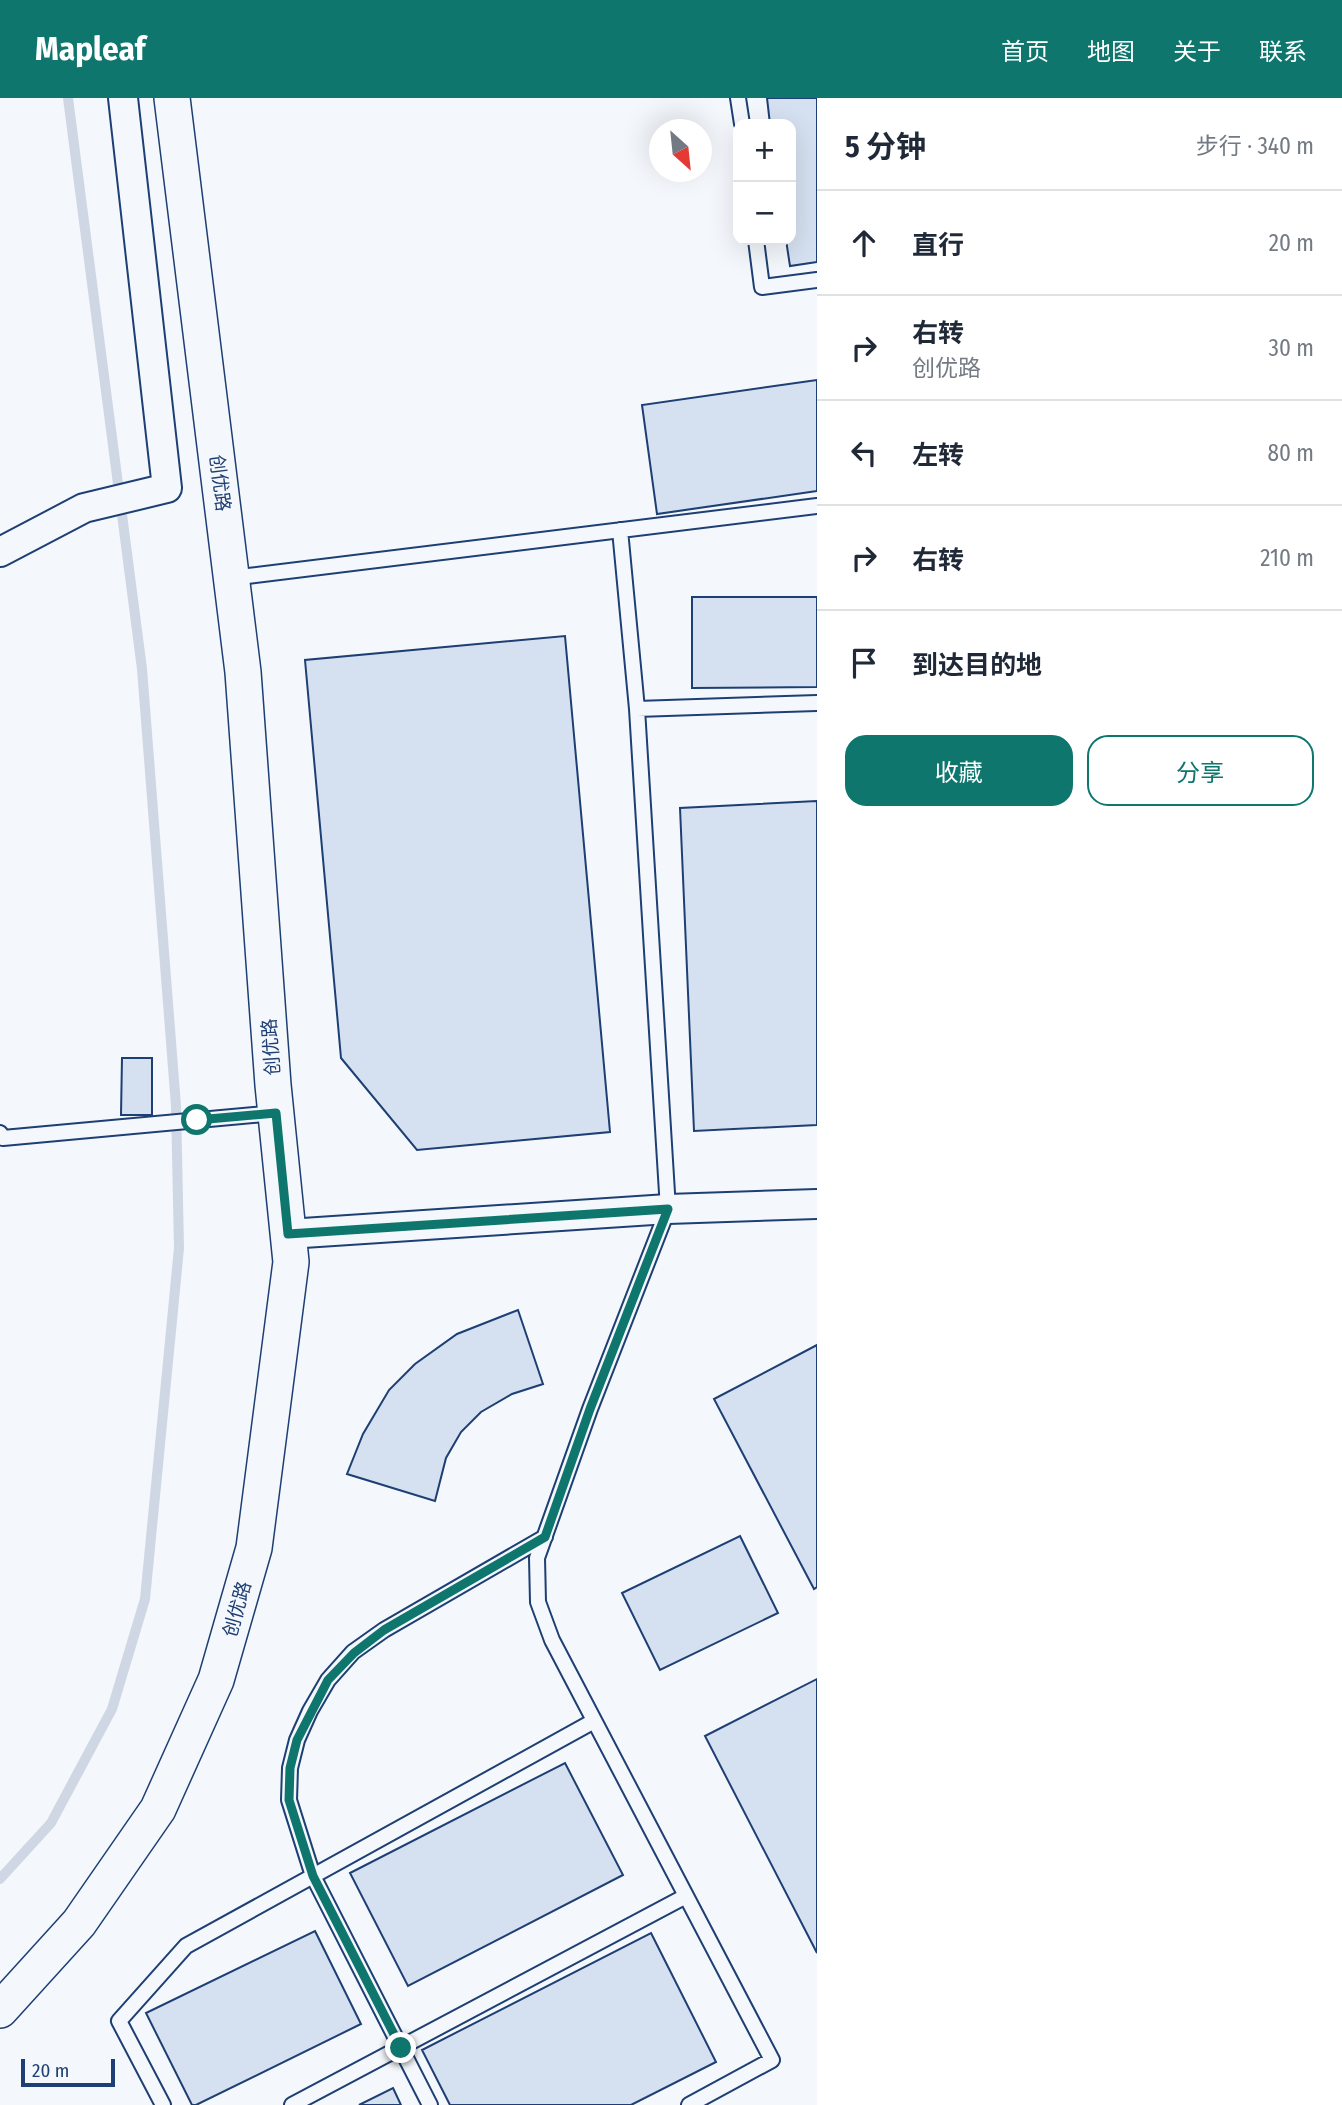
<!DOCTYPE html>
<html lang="zh">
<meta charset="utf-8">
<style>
body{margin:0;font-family:"Fira Sans Condensed","Noto Sans SC",sans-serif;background:#f2f2f3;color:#1f2937}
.controls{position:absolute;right:21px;top:21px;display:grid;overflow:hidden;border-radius:14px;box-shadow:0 7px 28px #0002}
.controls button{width:63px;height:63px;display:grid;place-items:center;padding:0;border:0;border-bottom:2px solid #e0e1e3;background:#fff;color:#1f2937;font:35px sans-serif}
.compass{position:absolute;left:649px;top:21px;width:63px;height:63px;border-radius:50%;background:#fff;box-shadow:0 7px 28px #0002;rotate:153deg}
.scale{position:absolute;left:21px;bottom:18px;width:94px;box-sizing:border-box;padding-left:7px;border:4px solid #1d3f73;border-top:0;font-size:19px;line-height:24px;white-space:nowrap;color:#1d3f73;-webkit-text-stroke:5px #f4f7fb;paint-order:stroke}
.stop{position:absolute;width:21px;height:21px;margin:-16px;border:5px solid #0f766e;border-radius:50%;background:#fff}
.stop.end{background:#0f766e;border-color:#fff;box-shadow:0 2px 7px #0008}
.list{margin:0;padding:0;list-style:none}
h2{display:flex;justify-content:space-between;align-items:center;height:91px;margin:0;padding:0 28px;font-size:30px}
h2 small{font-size:23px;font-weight:400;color:#747a83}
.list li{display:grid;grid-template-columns:46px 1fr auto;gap:21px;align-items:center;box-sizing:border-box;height:105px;padding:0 28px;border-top:2px solid #e0e1e3}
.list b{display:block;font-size:26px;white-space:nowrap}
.list p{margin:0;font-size:23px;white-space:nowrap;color:#747a83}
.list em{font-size:23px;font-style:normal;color:#747a83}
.actions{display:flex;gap:14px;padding:21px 28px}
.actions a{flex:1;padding:16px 0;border:2px solid #0f766e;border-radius:21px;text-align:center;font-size:24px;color:#0f766e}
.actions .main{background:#0f766e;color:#fff}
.icon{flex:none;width:38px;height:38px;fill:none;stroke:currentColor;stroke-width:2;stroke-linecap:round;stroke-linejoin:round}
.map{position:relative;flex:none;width:817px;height:2007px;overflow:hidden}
header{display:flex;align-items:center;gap:42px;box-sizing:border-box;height:98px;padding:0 35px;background:#0f766e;color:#fff}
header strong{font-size:33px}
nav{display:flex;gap:38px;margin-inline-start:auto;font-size:24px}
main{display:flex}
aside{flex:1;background:#fff}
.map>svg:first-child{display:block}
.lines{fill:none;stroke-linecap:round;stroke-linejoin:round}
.stream{stroke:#cfd7e4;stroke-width:10}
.building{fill:#d5e0f0;stroke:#1d3f73;stroke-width:2}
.service-casing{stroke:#1d3f73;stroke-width:18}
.minor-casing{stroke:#1d3f73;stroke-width:32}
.tertiary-casing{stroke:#1d3f73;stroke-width:38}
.service{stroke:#f4f7fb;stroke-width:14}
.minor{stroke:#f4f7fb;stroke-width:28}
.tertiary{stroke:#f4f7fb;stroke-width:35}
.route{stroke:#0f766e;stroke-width:9}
.labels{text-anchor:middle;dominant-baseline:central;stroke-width:5;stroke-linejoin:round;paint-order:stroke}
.street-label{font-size:19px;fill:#1d3f73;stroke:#f4f7fb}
</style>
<header>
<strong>Mapleaf</strong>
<nav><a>首页</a><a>地图</a><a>关于</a><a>联系</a></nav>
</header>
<main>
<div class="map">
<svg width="817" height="2007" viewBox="0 0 817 2007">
<rect width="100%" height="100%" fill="#f4f7fb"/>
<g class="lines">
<path class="stream" d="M0,1781l51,-56 61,-114 33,-110 34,-351 -3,-142 -34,-437 -74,-571"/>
</g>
<path class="building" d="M767,0h50v164l-27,4 -4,-26h5v-116h-21z
M817,282v111l-160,23 -15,-109z
M692,499h125v90l-125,1z
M565,538l45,496 -193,18 -76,-92 -36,-398z
M817,703v324l-123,6 -14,-323z
M122,960h30v57h-31z
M518,1212l25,74 -31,10 -31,18 -20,20 -15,26 -11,43 -88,-27 16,-40 26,-44 26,-26 42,-30z
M817,1247v242l-3,2 -100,-190z
M740,1438l38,77 -118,57 -38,-77z
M817,1581v274l-112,-217z
M565,1665l58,112 -215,111 -58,-113z
M315,1833l46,93 -165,81h-4l-46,-92z
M651,1835l65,129 -85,43h-181l-28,-55z
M393,1990l8,17h-42z"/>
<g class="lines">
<defs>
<path id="service" d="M738,0l4,26
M756,142l6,47 55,-7
M620,432l17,179
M232,480l585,-72
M0,1035l3,5 272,-25
M163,2007l-44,-84 67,-75 408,-225
M292,2007l394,-209
M430,2007l-117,-229 -24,-76 1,-32 7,-28 13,-29 18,-31 25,-28 31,-22 161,-93
M689,2007l83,-45 -220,-420 -14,-38 -1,-44 53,-149 78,-200 -31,-500 180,-6"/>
<path id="minor" d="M0,454l84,-44 83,-20 -44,-390
M288,1136l380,-25 149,-5"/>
<path id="tertiary" d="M0,1912l79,-87 79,-114 58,-129 38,-132 37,-286 -18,-177 -30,-413 -71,-574"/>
</defs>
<use href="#service" class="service-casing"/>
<use href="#minor" class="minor-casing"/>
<use href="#tertiary" class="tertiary-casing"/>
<use href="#service" class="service"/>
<use href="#minor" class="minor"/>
<use href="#tertiary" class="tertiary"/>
</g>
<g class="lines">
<path class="route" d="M197,1022l79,-7 12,121 380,-25 -78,200 -45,128 -161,93 -30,23 -26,27 -31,60 -7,28 -1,32 24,76 88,172"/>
</g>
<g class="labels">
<g class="street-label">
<text transform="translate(220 385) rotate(83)">创优路</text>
<text transform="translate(271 949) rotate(-94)">创优路</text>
<text transform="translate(237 1511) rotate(-74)">创优路</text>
</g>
</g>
</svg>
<div class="controls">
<button>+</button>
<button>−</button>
</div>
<svg class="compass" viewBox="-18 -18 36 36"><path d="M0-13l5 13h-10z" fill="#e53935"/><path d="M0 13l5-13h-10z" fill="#747a83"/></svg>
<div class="scale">20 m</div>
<div class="stop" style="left:197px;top:1022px"></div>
<div class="stop end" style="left:401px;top:1950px"></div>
</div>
<aside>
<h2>5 分钟<small>步行 · 340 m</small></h2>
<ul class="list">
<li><svg class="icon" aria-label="ahead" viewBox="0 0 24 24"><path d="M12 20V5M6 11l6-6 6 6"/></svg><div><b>直行</b></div><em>20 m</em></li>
<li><svg class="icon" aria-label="right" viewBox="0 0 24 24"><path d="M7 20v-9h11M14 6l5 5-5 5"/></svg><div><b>右转</b><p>创优路</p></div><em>30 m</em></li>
<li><svg class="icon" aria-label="left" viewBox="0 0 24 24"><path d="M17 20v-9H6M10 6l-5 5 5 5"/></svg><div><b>左转</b></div><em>80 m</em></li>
<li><svg class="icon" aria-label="right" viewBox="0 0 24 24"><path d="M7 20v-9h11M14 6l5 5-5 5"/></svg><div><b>右转</b></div><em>210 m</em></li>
<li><svg class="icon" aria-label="arrive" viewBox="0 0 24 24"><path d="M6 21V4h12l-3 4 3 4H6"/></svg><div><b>到达目的地</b></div></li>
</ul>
<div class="actions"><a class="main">收藏</a><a>分享</a></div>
</aside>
</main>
